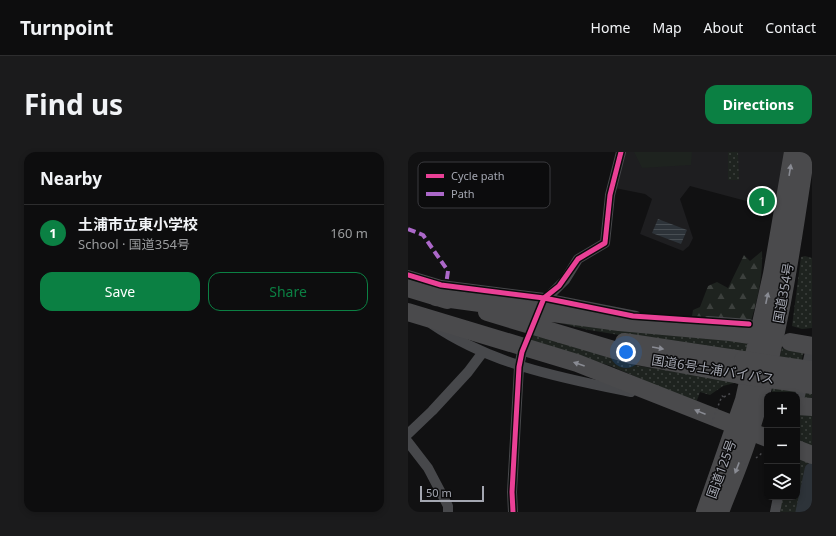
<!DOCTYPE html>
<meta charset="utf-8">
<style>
body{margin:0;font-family:"Noto Sans","Noto Sans JP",sans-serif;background:#1b1b1c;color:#f1f3f6}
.controls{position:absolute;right:12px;bottom:12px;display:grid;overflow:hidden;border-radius:8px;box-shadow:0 2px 6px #0003}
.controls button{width:36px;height:36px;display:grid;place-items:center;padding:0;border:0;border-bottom:1px solid #2d2d2e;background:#0d0d0e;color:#f1f3f6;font:20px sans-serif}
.scale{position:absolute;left:12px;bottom:10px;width:64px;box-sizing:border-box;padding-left:4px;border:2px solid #a4a7b1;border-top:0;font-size:11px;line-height:14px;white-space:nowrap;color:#a4a7b1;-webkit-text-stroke:3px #0c0c0d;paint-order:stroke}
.you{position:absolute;left:218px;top:200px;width:14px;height:14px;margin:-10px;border:3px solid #fff;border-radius:50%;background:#1a73e8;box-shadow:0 0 0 6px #1a73e833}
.badge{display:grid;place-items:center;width:26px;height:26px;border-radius:50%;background:#0b8043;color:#fff;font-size:13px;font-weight:700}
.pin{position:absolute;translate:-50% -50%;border:2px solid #fff;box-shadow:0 1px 4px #0006}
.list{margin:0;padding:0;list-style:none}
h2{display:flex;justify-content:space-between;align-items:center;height:52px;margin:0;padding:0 16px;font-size:17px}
h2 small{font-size:13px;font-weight:400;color:#9a9c9e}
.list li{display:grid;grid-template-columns:26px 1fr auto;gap:12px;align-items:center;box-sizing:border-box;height:56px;padding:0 16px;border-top:1px solid #2d2d2e}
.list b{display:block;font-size:15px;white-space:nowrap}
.list p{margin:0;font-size:13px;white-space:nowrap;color:#9a9c9e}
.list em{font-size:13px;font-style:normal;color:#9a9c9e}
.actions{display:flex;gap:8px;padding:12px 16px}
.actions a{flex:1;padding:9px 0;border:1px solid #0b8043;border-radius:12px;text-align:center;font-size:14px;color:#0b8043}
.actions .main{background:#0b8043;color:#fff}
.icon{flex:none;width:22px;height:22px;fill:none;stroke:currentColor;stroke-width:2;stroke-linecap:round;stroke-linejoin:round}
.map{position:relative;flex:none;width:404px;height:360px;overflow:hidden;border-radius:12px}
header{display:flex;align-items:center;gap:24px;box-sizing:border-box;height:56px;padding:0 20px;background:#0d0d0e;border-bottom:1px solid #2d2d2e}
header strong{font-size:19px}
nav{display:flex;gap:22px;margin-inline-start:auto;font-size:14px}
.intro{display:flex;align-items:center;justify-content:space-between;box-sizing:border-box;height:96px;padding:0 24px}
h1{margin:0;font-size:28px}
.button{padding:10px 18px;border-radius:12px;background:#0b8043;color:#fff;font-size:14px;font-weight:700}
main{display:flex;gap:24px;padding:0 24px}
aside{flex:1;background:#0d0d0e;border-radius:12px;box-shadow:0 2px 6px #0003}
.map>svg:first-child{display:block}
.built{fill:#1e1e20}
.grass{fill:url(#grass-dots)}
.forest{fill:url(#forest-firs)}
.garden{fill:#1e231f}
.water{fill:url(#water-rules)}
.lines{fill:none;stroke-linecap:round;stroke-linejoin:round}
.river{stroke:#2d3339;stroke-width:15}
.path{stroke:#49494d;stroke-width:1.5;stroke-dasharray:2 3;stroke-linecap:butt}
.street{stroke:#47484b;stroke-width:10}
.highway{stroke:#4a4a4c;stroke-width:18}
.path-bridge{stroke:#49494d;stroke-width:1.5;stroke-dasharray:2 3;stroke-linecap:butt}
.highway-bridge{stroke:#4a4a4c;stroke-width:18}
.quiet{stroke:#ac68c9;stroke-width:4;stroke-dasharray:8 4;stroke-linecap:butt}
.cycleway-casing{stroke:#0c0c0d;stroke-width:8}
.cycleway{stroke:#ea4096;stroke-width:5}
.oneway{fill:#898b93}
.labels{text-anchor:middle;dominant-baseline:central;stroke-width:3;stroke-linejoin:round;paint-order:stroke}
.street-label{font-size:13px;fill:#a4a7b1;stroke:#0c0c0d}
.key{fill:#0c0c0d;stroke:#3a3a3e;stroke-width:1}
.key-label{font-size:11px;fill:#a4a7b1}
</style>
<header>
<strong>Turnpoint</strong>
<nav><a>Home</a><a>Map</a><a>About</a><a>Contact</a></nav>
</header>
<div class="intro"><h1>Find us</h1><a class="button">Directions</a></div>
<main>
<aside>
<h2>Nearby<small></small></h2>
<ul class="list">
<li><span class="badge">1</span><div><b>土浦市立東小学校</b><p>School · 国道354号</p></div><em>160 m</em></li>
</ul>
<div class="actions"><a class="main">Save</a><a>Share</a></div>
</aside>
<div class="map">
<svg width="404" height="360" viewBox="0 0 404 360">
<defs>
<pattern id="grass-dots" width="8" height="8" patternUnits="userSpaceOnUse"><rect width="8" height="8" fill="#1e231f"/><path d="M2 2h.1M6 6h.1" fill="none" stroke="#3c403d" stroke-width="1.8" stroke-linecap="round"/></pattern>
<pattern id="forest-firs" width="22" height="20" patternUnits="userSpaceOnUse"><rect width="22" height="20" fill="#1e231f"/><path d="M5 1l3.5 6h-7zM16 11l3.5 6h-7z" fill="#3c403d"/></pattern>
<pattern id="water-rules" width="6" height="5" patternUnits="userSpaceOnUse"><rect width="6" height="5" fill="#2d3339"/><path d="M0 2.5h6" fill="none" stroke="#484e53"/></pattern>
</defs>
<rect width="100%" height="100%" fill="#111112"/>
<path class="built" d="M216,0h163l-8,53 -29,-3 -60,-16 -10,13 13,39 -4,8 -6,5 -43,-17 12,-35 -7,-5 -30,-6z"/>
<path class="grass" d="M320,0h10l1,28h-11z
M397,104l7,2v70l-10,1 -10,-3 9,-69z
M151,171l188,16 1,8 -2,8h-6l-151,-25z
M123,182l101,26 2,5 104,17 -15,4 -13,9 -10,-3 -4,11 -85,-37 -82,-24z
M374,196l22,2 -3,13 -22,-4z
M404,207v88l-16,65h-17l3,-15h15v-68z
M364,234l27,4 -2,5h-25z"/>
<path class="forest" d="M354,99c1,24 -4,47 -11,70l-59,-5 1,-6 7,-3 8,-21 9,-4 11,6 16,-33 6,6z"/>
<path class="garden" d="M226,0h58l-1,13 -49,3z"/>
<path class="water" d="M250,67l29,11 -6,14 -29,-11z"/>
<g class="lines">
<path class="river" d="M395,360l9,-42"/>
<path class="path" d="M316,245l7,-4
M348,306l6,-5"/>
<path class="street" d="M0,123l33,10 103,13 92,18
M135,150l22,-22 13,-21 27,-16 5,-48 11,-43
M300,169l41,3
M24,172c60,41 130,54 199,68
M389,257l15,-66
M0,282l24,-23 36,-39 15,-20
M0,290l20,26 20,38v6
M105,360l-1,-20 7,-125 3,-15
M367,360l3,-15"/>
<path class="highway" d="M0,136l39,12
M28,145l183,25 111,10 40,6
M0,160l169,51 190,75
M79,160l144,43 109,20
M216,190l119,18
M389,297l15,6
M297,360l39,-112 28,-126 21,-122
M312,360c10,-26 22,-53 30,-80 29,-91 42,-186 56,-280"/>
<path class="path-bridge" d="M303,272l11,-28 2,1
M309,300l31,13"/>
<path class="highway-bridge" d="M382,190l22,4
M335,208l69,10
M332,223l72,10
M389,254l15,1"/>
<path class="quiet" d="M0,77l15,6 25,36 -2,14"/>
<defs>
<path id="cycleway" d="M0,123l33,10 103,13 89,18 116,8
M105,360l-1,-20 7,-125 3,-15 22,-54 15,-12 19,-27 27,-16 5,-48 11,-43"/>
</defs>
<use href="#cycleway" class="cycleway-casing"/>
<use href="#cycleway" class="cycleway"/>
</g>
<defs><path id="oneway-solid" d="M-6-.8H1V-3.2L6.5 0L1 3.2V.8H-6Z"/></defs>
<g class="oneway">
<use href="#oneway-solid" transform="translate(382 18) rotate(-81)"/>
<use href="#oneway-solid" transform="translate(359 146) rotate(-78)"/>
<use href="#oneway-solid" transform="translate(250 196) rotate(10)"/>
<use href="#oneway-solid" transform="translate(171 212) rotate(-161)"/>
<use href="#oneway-solid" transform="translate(292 260) rotate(-158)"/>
<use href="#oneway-solid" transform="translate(329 316) rotate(111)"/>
</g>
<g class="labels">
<g class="street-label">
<text transform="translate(375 141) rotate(-80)">国道354号</text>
<text transform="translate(305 217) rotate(9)">国道6号土浦バイパス</text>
<text transform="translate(313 317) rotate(-70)">国道125号</text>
</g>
</g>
<rect x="10" y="10" width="132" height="46" rx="6" class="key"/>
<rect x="18" y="22" width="18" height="4" fill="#ea4096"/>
<rect x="18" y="40" width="18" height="4" fill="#ac68c9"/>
<g class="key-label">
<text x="43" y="28">Cycle path</text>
<text x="43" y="46">Path</text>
</g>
</svg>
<div class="controls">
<button>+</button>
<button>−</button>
<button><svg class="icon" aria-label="layers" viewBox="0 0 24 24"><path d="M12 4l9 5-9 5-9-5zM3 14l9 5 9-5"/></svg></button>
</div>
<div class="scale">50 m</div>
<div class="you"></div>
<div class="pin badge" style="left:354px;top:49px">1</div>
</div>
</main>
